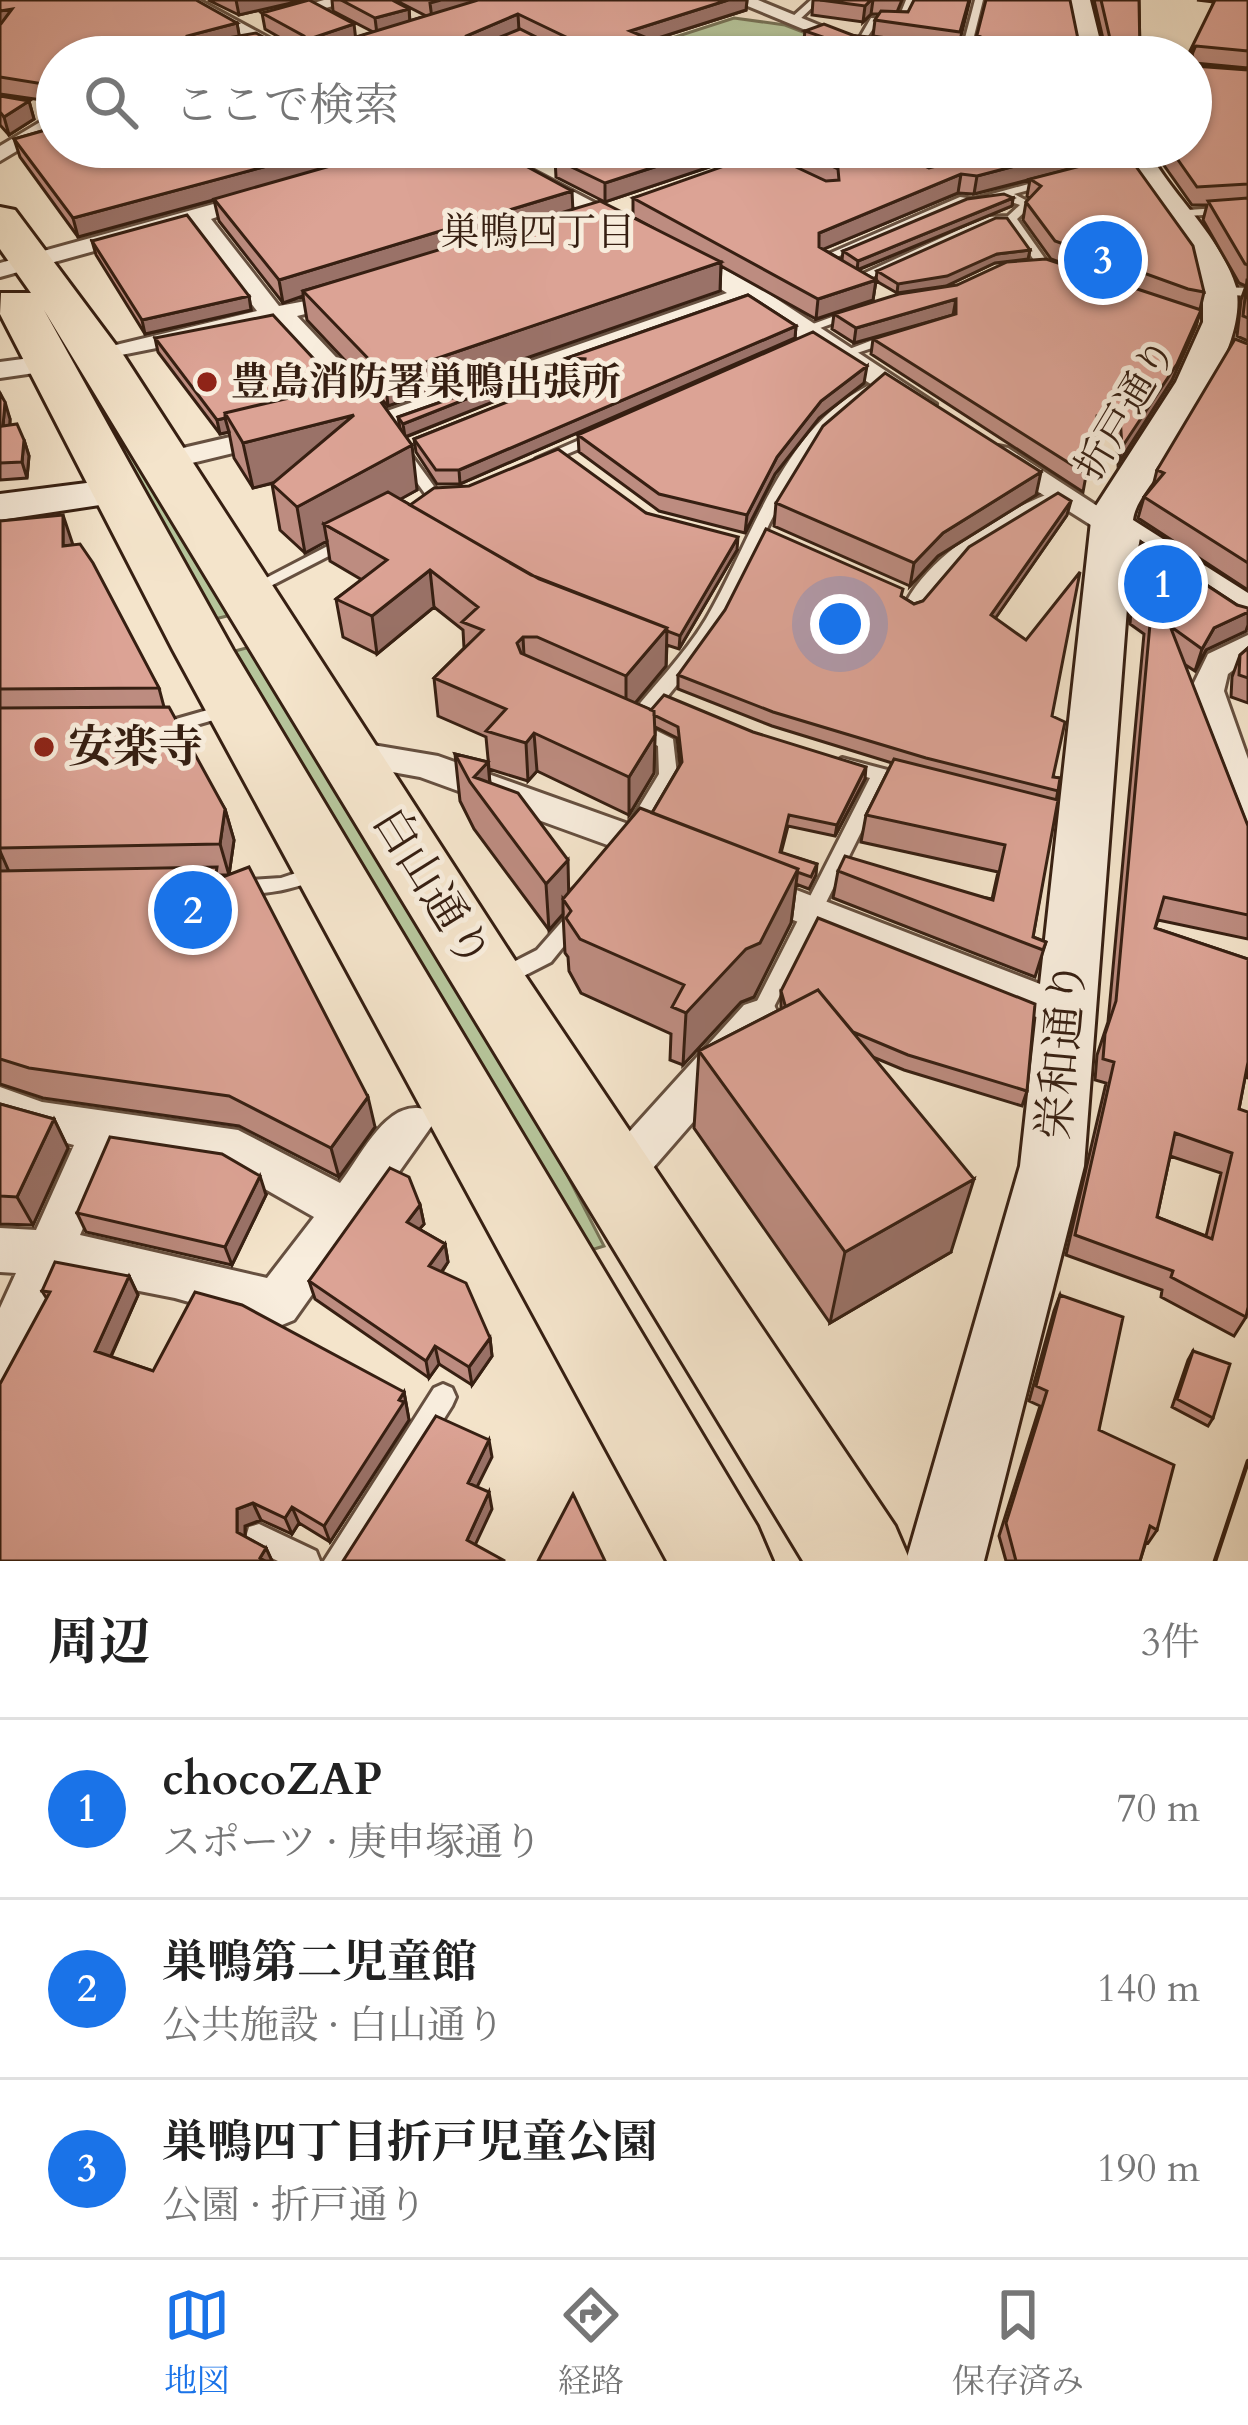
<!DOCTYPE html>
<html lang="ja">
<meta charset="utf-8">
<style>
body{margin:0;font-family:Cardo,"Noto Serif JP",serif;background:#f6f6f6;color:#222}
.you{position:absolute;left:840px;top:624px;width:42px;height:42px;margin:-30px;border:9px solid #fff;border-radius:50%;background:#1a73e8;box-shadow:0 0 0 18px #1a73e833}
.badge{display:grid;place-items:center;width:78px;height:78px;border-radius:50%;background:#1a73e8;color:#fff;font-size:39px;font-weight:700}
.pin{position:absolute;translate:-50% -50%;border:6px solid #fff;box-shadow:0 3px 12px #0006}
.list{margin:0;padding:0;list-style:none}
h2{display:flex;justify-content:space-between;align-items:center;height:156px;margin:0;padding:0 48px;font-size:51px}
h2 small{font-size:39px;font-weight:400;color:#767676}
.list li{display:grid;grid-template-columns:78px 1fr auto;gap:36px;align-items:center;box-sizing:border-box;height:180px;padding:0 48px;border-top:3px solid #e0e0e0}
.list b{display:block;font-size:45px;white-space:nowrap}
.list p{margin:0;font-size:39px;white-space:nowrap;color:#767676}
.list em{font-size:39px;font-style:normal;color:#767676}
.icon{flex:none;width:66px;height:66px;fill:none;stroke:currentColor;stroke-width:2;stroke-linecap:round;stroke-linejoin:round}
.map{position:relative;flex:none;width:1248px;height:1561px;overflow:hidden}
.search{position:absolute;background:#fff;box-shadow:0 3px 9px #0004;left:36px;right:36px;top:36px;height:132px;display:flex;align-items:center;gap:30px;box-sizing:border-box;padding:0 42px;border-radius:66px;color:#767676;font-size:45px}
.sheet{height:696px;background:#fff}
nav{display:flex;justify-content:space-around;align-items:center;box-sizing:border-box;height:168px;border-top:3px solid #e0e0e0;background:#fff;font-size:33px;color:#767676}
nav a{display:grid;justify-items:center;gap:6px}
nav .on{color:#1a73e8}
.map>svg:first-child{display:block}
.green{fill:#b6c59b;stroke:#767256;stroke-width:3}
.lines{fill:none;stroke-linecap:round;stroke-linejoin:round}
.lane-casing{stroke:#665040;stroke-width:6}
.street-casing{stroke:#665040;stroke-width:6}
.secondary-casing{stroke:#361f12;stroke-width:6}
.highway-casing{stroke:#361f12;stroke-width:6}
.lane{fill:#f8eddd;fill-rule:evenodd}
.street{fill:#f8eddd;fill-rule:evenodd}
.secondary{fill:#f8eddd;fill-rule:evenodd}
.highway{fill:#f4e4cb;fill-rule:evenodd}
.tram{stroke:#361f12;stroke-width:4.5}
.wall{fill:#bd8c80;stroke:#361f12;stroke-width:3;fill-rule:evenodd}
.shaded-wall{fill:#9a7268;stroke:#361f12;stroke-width:3}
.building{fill:#dca395;stroke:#361f12;stroke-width:3;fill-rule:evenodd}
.poi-dot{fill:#8f2418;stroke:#f8eddd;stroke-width:4.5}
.labels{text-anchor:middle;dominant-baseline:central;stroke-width:10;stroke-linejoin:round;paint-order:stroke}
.far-neighbourhood-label{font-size:39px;fill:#361f12;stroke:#f8eddd}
.far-poi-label{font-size:39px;font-weight:bold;fill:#361f12;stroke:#f8eddd;text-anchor:start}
.far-street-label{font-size:39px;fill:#361f12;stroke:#f8eddd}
.poi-label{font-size:45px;font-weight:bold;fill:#361f12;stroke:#f8eddd;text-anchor:start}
.street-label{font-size:45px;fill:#361f12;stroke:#f8eddd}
</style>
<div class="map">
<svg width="1248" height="1561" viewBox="0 0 1248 1561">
<rect width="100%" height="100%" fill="#f4e4cb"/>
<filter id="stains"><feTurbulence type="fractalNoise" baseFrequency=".00167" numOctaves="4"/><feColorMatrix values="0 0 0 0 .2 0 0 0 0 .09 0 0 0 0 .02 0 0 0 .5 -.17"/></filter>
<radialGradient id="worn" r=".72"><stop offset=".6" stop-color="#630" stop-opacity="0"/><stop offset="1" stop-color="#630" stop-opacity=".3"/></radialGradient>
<path class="green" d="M734,18l51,7 31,12 -24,10 24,10h-163l-18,-7z
M125,438l106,177 -16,4 -105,-178z
M250,647l297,489 57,110 -16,5 -353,-600z"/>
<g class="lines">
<defs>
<path id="lane" d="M811,0h9l-23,22h-6v-4z
M906,0h8l-10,25 -27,-2 -16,23h-6l16,-28 27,2z
M975,0h8l-14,56 -9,1z
M1050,178l5,3 -1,2 -40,11 19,10 -16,15 31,44 14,5v6l-22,-5 -32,-47h-15l-129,59 -10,-3 133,-61 21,-1 12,-11c-29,-12 -32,4 -55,-2l-133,56 7,6 -2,3h-8l-12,-9 143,-62 14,2z
M1248,206v6l-75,5 -6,-3 6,-3z
M1220,287l28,1v8l-32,-2 -2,-3z
M851,310l10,3 -49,18 -10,-3z
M891,333l6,4 -1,3 -51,17 -6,-4z
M878,381l7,4 -2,3c-94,61 -107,132 -157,224 -23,41 -51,78 -83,112l30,15 4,35 -37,63h-14l-2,-5 35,-58 -1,-28 -29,-15 -4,-9c27,-35 58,-65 81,-103 48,-82 77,-197 172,-238z
M600,431l5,1v6l-57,24h-10l-2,-3z
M402,448l5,1 29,40v6h-10l-31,-43z
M1059,490l7,4 -2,3c-56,28 -118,58 -147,116h-12l-2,-4c22,-53 103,-101 156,-119z
M349,535l8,5 -3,3 -97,50 -6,2 -8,-5z
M232,703l6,2 3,4 -3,4 -77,22 -9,-6 3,-4z
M842,758l72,19 3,5 -9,6 -22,-6 -120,241 -7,3 -7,-3 -3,-6 121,-239 -34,-10 -3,-4z
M317,866l7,2 3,5 -3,5c-31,10 -60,20 -92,13l-3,-5 3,-5 49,-3z
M579,907l7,3 3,5 -38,47 -45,23 -7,2 -7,-2 -3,-6 3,-6 45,-23 35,-40z
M443,1384l9,4 4,9 -4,9 -98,155h-30l110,-173z
M259,1524l57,27 4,10h-42l-29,-14 -3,-10 3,-10z"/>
<path id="street" d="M177,0h22l105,57h-23z
M324,0h31l-81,22 -9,-5z
M733,0h25l107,44 -16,4z
M57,112v15l-57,34v-15z
M462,147h26l153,80 -19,5z
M257,192l19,5 -65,22 68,87 80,-15v10l-62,15 90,95 340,-118 -56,-35 -4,-5 12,-7 81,42 176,116 -14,8 -10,-2 -168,-106 -362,126 -10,-2 -95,-104 -186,37v-10l166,-40 -65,-87 -192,53v-14z
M53,355l9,2v12l-62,9v-16z
M277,426l14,8 -4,6 -124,30 -14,-9 4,-6z
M998,446l10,2 120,78 -15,9 -11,-3 -114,-72v-12z
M1248,635v24l-20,15 -4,17 24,68v65l-13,-4 -5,-9 -40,-120 18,-37z
M349,741l89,15 235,84 6,10 -6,10 -13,4 -240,-87 -83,-15 -6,-9z
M750,872l329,127 6,12 -6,12 -15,5 -328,-131 -5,-10 5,-10z
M759,1000l15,5 6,12 -6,12 -141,162 -16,6 -16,-6 -7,-14 7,-14 143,-158z
M0,1087l42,15 196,28 102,53c21,-27 48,-87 87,-73l6,14 -139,196 -17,7 -102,-29 -112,-22 -45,105 -18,7v-80l16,-35 -16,-1v-44l36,2 38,-85 -74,-20zM116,1151l114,18 84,48 -47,61 -187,-43z"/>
<path id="secondary" d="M1066,0h24l14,57h-26z
M1116,147h30c25,48 74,88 90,140 12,55 -49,139 -77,185 -9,15 -24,31 -26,48l115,73v34l-16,-4 -101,-67 -47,610 -100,395h-78l114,-395 72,-654 84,-130 27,-60v-31l-11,-29 -59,-81z
M118,479l15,3 6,9 -6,9 -133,20v-26z"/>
<path id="highway" d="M0,207l15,3 109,146 392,606 379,564 15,35h-107l-759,-1251 189,340 524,876 15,35h-105l-494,-911 -173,-336 1,-21h30l-31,-44z"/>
</defs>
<use href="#lane" class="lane-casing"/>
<use href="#street" class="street-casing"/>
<use href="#secondary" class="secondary-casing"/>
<use href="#highway" class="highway-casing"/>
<use href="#lane" class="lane"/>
<use href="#street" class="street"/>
<use href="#secondary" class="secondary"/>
<use href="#highway" class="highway"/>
<path class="tram" d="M1215,1561l33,-100"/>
</g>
<path class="wall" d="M0,0l237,23 2,13 37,8h15l-26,-15 -3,-16 93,25 18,-6 -40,-21 -1,-11h60l17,9 1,12 16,-5 -31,-16h352l-1,10 -94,30 40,17h-635v90l71,16 65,-16h298l81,63 83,19 -22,-12v-19l150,-37 1,-14h334l-2,9 88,136 -8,34 -24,54 -54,84 -2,-32h-22l-11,60 -212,-138 2,-15 65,-20 -84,24 -22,-14 2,-15 261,-39 -44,-16 -28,-39 3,-18 4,-4 -3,-2 3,-16 -56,14 -16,-1 -135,56 19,11 1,-9 170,-53 -1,8 -154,64 18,10 1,-9 153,-21 -2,9 -33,4 -49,23 -49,7 -21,-12 -3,19 -57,19 -95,-53 -1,25 -332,115 -81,-86 -4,-24 -20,7 -64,-82 -5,-21 -136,37 -58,-80 -6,-18 42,-12v-25l-56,-8z
M208,0h96l-65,15z
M813,0h89l-5,12h11l62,-12 -11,44 17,-1 1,-8 102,9 25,-1 -10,-43h45l1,54 -315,1 -22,-7 2,-17 96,9 -28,-4 2,-16 4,-6h-8l-8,8 -51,-7z
M1197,0h51v68l-54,-5 1,3 53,4v271l-11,-5 4,-36 5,-14 -7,-3 -36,-63 4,-15h-15l-41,-58h40v-90l23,-55z
M0,96l29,5 5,18 -25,16 -9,-10z
M497,147h77l-45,16z
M584,147h185l-164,55 -49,-25 -1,-18z
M92,241l157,55 2,14 -106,24 -49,-79z
M748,295l48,31 -1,12 -335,146h-23l-21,-32 -2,-13 170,-67 -14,-1 -164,66 11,53 -17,9 10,6 236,8 91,37 -58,99 -12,-4 -1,21 -31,37 16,7 214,69 -30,57 -47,-10 -7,27 36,11 -1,11 -7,14 -13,-5 -5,39 -37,74 -13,5 -58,63 -13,-5 1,-26 -90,-41 -12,-22 -1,-14 -3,-4 -2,-39 -14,16 -75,-101 -14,-28 -5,-47 33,8 2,21 79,108 83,-78 28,-48 -3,-27 -22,-11 -1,46 -25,42 -92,-44 -9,10 -39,-12 -3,-32 -48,-21 -4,-38 30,-30 -1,-18 -29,-23 -57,47 -34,-17 -7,-38 26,-19 -32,-19 -3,-20 -22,12 -25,-23 -8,-46 2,-1 -21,5 -19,-30 -5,-26 -9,2 -62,-82 -3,-14 184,48 61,42 -2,-11z
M1248,344v246l-110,-72 6,-21 9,-11 4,-16z
M864,383l-45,35 -44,56 -30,59 -86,-22 -80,-59 -1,-17z
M0,393l10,26v6l14,15 5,16 -2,22 -27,2z
M1036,495l-98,61 -28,30 -136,-60 2,-23z
M1067,515l-72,103 57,98 1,61 7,1 -27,159 13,5 -11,35 -202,-79 5,-27 154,28 6,-27 -137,-30 5,-27 26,-52 -120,-37 -94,-37v-14l223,-79 13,8 9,-3z
M0,521l72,23 87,144 5,19 61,102 9,31 -5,35h-10l1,3 155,249 -36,50 -100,-51 -196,-28 -43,-14z
M1141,542l96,63 9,26 -40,19 -11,21 -11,-7 64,163v112l-90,-19 -3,8 93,31v119l-3,-1 -6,32 7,208 -12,19 -73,-39 1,-7 -96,-35 40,-172 -11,-3 2,-25 11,-33 36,-388 -14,-10 5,-60zM1170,1156l51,17 -15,63 -49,-19z
M1248,648v55l-17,-6 1,-20 8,-22z
M781,991l246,100 -5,15 -118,-36 -31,-13 78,195 -121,71 -136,-195 5,-77 82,-42z
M0,1104l54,15 14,29 -35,77 -33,-1z
M266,1195l-34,70 -146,-33 -9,-19z
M420,1205l4,19 -5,5 26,15 3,18 -6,10 48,66 2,18 -20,29 -33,-21 -10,14 -114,-79 -6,-18z
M129,1276l9,19 -27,62 42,14 251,21 5,28 -79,122 -31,-19 -7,11 -31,-14 -16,6v11l21,11 6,13h-272l47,-262 -5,-8z
M1060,1295l39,135 58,100 -9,13 -2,-1 -6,19h-134l-7,-25 41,-130 -11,-5 25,-90z
M1193,1351l20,67 -5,8 -36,-19 16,-47z"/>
<path class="shaded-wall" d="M236,0h68l-65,15z
M441,0h58l-67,19 -2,-16z
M728,0h19l-1,10 -116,37v-16z
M871,0h2l-2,14 -8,8 2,-16z
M12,9l-12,19v-17z
M409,9l1,16 -33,9 -2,-16z
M518,14l1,17 -52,22 -3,-10 2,-7z
M237,23l3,17 -50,17 -3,-21z
M354,24l2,17 -42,14 -2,-17z
M29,101l5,18 -25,16 -5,-18z
M338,147h69l-329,90 -5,-19z
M529,147h45l-45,16z
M716,147h53l-164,55v-19z
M1088,147h30l-2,10 -142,37 3,-18z
M961,174l-3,19 -141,59 2,-19z
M572,191l1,22 -270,78v5l-20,7 -4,-23z
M1013,198l-1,8 -155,64 1,-9z
M1030,250l-2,9 -33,4 -49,23 -49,7 1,-9 99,-30z
M721,262l-1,29 -332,115 -3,-30z
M876,280l-3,20 -57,19 2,-20z
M249,296l2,14 -106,24 -3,-14z
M956,299l-3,16 -99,28 2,-15z
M1201,310l-5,16 -24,54 -54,84 4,-17z
M796,326l-1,12 -335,146 -1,-14z
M570,358v13l-165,66 -2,-13z
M867,366l-3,17 -45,35 -44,56 -30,59 2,-18 30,-58 44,-56z
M5,402l5,17 -1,23 -6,-16z
M354,415l6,45 -107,28 -10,-45z
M225,418l4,14 -9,2 -3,-14z
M24,440l5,16 -2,22 -5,-16z
M412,445l5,45 -77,43 -16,-9 3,17 -22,12 -8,-46z
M1041,472l-5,23 -98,61 -28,30 4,-23 29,-30z
M1071,501l-4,14 -79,114 3,-14z
M63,515l10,30 -10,1z
M738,537l-1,13 -58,99 1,-13z
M430,570l4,37 -57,47 -5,-38z
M1248,612v13l-2,6 -40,19 -11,21 7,-22 12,-21z
M667,628l-1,38 -40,48v-38z
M523,637l2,37 -8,-31z
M534,733l3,38 -9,10 -2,-38z
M655,735l-1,38 -25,42v-38z
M488,762l4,46 -18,-31z
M866,767l-1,12 -30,57 2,-11z
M225,809l9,31 -5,35 -9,-31z
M0,851l10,23 -10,2z
M568,860l1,47 -6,-8v15l-14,16 -3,-46z
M798,869l-7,54 -37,74 -13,5 -58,63 3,-52z
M368,1097l7,30 -36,50 -8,-29z
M54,1119l14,29 -35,77 -16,-28z
M260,1176l6,19 -34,70 -7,-18z
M974,1179l-23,73 -121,71 15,-71z
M420,1205l4,19 -14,16 -3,-18z
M445,1244l3,18 -15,22 -4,-18z
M129,1276l9,19 -33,74 -10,-18z
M490,1338l2,18 -20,29 -3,-18z
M435,1346l4,18 -10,14 -3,-17z
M404,1392l5,28 -79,122 -6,-16z
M489,1440l3,17 -21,42 -3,-16z
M489,1492l3,17 -22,47 -3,-16z
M253,1503l8,17 -16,6v22l-8,-16v-23z
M292,1507l7,16 -7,11 -7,-16z
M266,1548l6,13h-11l-1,-3z"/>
<path class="building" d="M0,0h196l41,23 -50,13 1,9 68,-12 20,11 26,1 2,-9 -42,-23 47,-13 45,24 -42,14 4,7 17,-1 145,-44h250l-98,31 62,26h-635v90h57l14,16 71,-16h139l-265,71 -59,-79 42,-12v-41l-56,-9v-52l12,-16 -12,2zM518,14l52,25 -18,6 -32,-16 -37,15 -19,-1 2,-7z
M341,0h51l17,9 -34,9z
M820,0h51l-6,6z
M914,0h55l-9,32 -85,-12 6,-9 27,1z
M986,0h84l9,44 32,-1 -10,-43h38l1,54 37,3h-356l28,-11 -44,-15 19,-7 36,14 103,7 26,-4 -12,-6z
M1215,0h33v51l-52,-5 -5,4 4,16 53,4v114l-51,3 -28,-40h22v-90h-4z
M0,96l29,5 -25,16 -4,-5z
M397,147h94l81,44 -293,89 -65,-81z
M584,147h132l-111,36 -50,-24z
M790,147h91l48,21 15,-4 -3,-7 -25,-10h172l-111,29 -16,-2 -142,59v14l57,33 -58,19 -185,-101 131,-46 62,29 13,-1 -1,-11z
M1127,154l66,92 11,46 -16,-3 -133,-48 -29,-39 15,-16 -11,-7z
M1004,194l9,4 -155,63 -15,-10 124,-52z
M1248,198v67l-3,-1 -37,-63z
M600,201l121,61 -336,114 -82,-85z
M187,215l62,81 -107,24 -50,-79z
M996,218h11l23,32 -33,4 -50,22 -49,8 -21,-13z
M1046,259l155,51 -24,54 -55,83 -2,-31h-23l-9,59 -215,-136 83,-25v-15l-100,29 -22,-14 65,-20 58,-9 50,-23z
M1247,280h1v38l-5,-2z
M748,295l48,31 -337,144h-23l-22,-31 169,-67 2,-13 -15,-1 -167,66 -5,-7z
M273,315l66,71 -114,27v5l-8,2 -62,-82z
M813,332l54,34 -46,35 -44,56 -30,58 -88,-21 -81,-59z
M1235,339l13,5v219l-104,-66 20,-24 -7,-3z
M885,373l156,99 -98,61 -29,30 -138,-60 47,-77z
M358,382l13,6 41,57 -115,62 -25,-23 82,-69 -111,28 -18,-30z
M0,393l5,9 -2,24 14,-2 7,16 -2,22 -22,1z
M558,449l88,64 92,24 -58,99 -13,-5v-3l-128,-49 -129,-74 24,-17 35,-2z
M388,492l143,83 136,53 -41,48 -89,-39h-14l-6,6 4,10 133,58 1,24 -26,42 -95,-44 -8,10 -40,-12 20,-22 -72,-31 49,-48 -21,-8 16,-15 -48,-37 -58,46 -36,-17 51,-39 -63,-36z
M1058,493l13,8 -80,114 35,25 54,-68 -28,144 13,6 -12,55 7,1 -2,13 -132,-33 -153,-46 -95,-37 47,-65 41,-81 137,60 -2,7 13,8 9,-3 46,-54z
M63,515v31l17,-2 13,19 66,125 -159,1v-168z
M1141,542l96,63 11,3v4l-34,16 -12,21 -32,-23 78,200v89l-84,-18 -9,31 93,31v103l-9,47 9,3v195l-2,10 -75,-40 2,-6 -98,-36 39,-173 -11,-3 2,-25 11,-33 35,-388 -14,-11zM1175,1133l57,20 -20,86 -55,-22z
M1248,648v30l-9,-3 1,-20z
M664,695l89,37 113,35 -29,58 -48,-10 -9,37 37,12 -6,13 -14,-5 1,-3 -146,-56 30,-51 -4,-35 -24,-12v-4l-3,-1z
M169,707l56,102 -5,35 -220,4v-140z
M455,754l33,8 -14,15 44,16 50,67 -22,24 -76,-102z
M894,759l164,41 -25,137 13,5 -3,8 -205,-79 7,-15 148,44 12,-55 -139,-30z
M640,808l158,61 -38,74 -14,6 -60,64 -14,-6 12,-22 -104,-46 -14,-21 5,-7 -8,-12z
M217,867l-2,13 34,-13 119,230 -37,51 -102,-52 -200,-28 -29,-9v-188z
M818,918l217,86 -8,87 -119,-36 -55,-23 -35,-42 -31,16 -2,-1 -4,-14z
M818,990l156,189 -129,73 -146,-201z
M0,1104l54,15 -37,78 -17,-1z
M110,1137l112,17 38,22 -35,71 -148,-34z
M390,1168l19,9 11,28 -13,17 38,22 -16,22 37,17 24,55 -21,29 -34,-21 -9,15 -117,-80z
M55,1262l74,14 -34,75 58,20 42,-79 47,13 162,87 -5,8 5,2 -80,124 -32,-19 -7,11 -32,-15 -16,6v23l29,16 -6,10 5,3h-265v-177l50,-92 -8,-1z
M1060,1295l63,22 -24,113 75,35 -17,65 -7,-4 -10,35h-124l-10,-38 41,-132 -11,-5z
M1193,1351l37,13 -17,54 -36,-19z
M436,1416l53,24 -21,43 21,9 -22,48 38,21h-162z
M573,1494l32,67h-67z"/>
<g class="poi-dot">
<circle cx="207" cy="382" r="12"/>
<circle cx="44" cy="747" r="12"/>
</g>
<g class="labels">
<g class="far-neighbourhood-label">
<text x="538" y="232">巣鴨四丁目</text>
</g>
<g class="far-poi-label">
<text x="231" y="382">豊島消防署巣鴨出張所</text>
</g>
<g class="far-street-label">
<text transform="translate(1126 409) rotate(-59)">折戸通り</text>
</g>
<g class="poi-label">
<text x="68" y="747">安楽寺</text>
</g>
<g class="street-label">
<text transform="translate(432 888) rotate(58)">白山通り</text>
<text transform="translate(1062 1050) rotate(-85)">栄和通り</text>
</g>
</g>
<rect width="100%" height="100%" filter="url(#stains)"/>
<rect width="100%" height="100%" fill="url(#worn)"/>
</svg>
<div class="you"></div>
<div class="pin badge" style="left:1163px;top:584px">1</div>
<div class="pin badge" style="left:193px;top:910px">2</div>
<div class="pin badge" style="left:1103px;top:260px">3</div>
<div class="search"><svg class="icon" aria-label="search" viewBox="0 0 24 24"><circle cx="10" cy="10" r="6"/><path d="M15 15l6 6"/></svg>ここで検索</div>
</div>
<section class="sheet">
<h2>周辺<small>3件</small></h2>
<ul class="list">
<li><span class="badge">1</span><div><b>chocoZAP</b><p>スポーツ · 庚申塚通り</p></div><em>70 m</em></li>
<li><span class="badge">2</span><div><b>巣鴨第二児童館</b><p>公共施設 · 白山通り</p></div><em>140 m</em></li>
<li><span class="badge">3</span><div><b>巣鴨四丁目折戸児童公園</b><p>公園 · 折戸通り</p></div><em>190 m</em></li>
</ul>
</section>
<nav>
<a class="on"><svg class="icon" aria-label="map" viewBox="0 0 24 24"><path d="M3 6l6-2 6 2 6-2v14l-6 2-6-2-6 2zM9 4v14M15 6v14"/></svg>地図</a>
<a><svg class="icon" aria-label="directions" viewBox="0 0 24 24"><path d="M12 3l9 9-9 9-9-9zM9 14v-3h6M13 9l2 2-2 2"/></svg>経路</a>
<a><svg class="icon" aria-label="saved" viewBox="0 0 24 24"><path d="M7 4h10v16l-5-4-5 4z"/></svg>保存済み</a>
</nav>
